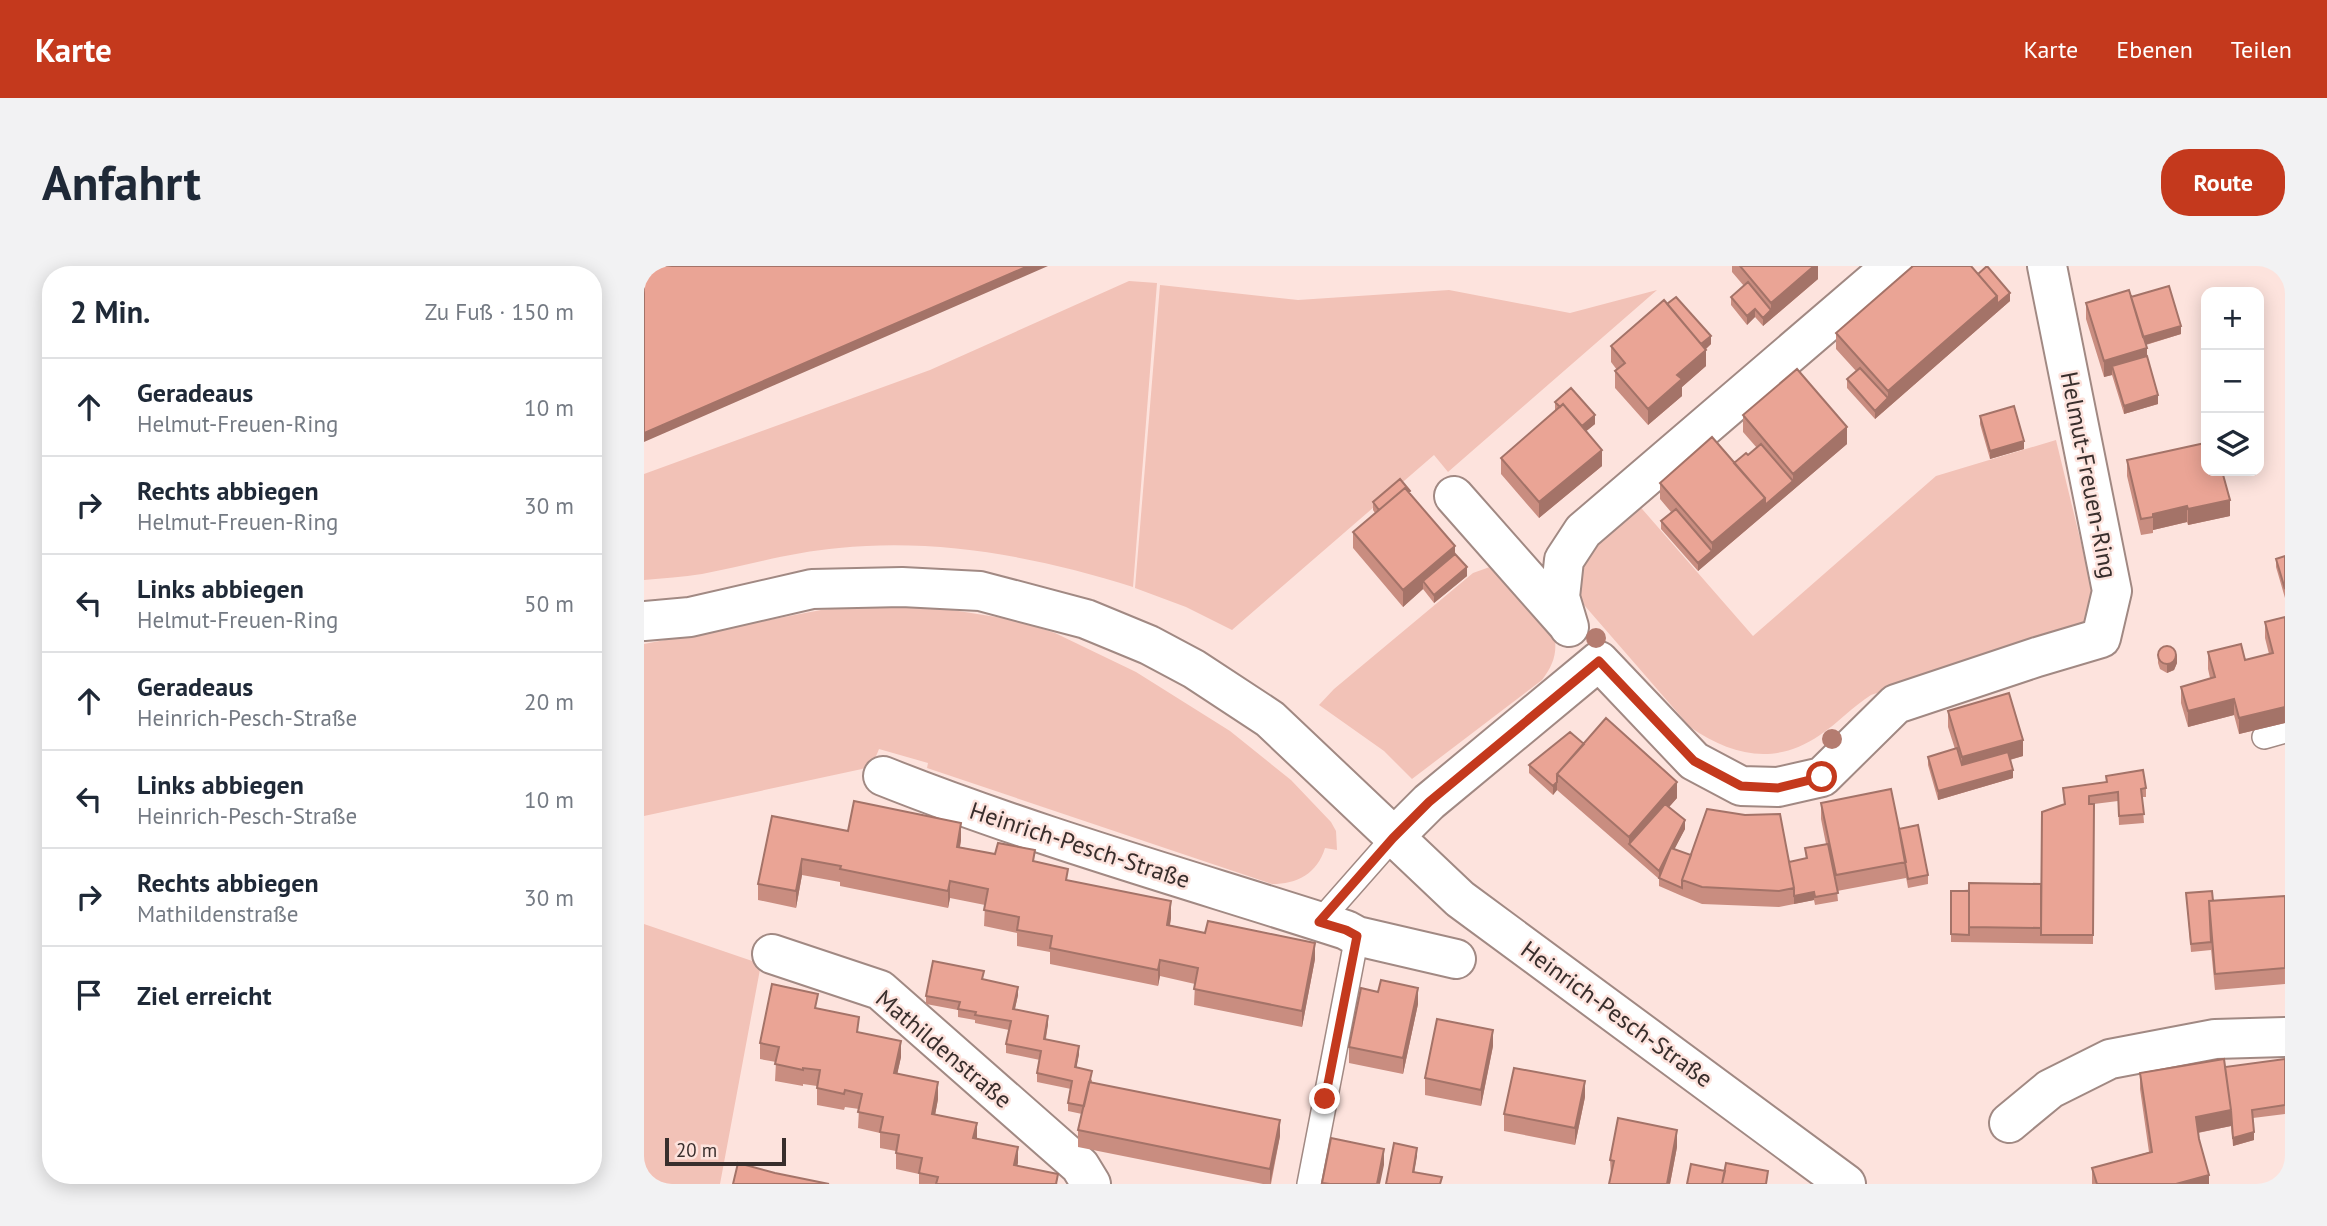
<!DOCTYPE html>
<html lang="de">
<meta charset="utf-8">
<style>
body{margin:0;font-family:"PT Sans",sans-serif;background:#f2f2f3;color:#1f2937}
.controls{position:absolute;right:21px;top:21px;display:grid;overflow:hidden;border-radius:14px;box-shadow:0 4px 18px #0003}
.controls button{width:63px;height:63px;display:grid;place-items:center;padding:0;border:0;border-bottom:2px solid #e0e1e3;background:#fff;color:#1f2937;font:35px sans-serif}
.scale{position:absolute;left:21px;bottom:18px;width:121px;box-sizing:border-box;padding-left:7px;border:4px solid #382e2c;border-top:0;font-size:19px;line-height:24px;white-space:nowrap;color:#382e2c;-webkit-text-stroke:5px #fde3dd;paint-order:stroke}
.stop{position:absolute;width:21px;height:21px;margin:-16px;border:5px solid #c4391d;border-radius:50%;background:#fff}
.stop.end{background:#c4391d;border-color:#fff;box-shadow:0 2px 7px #0008}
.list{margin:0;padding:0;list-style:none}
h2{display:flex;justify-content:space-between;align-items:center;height:91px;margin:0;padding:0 28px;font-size:30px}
h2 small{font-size:23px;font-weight:400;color:#747a83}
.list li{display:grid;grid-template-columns:46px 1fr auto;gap:21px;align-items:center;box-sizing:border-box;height:98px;padding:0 28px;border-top:2px solid #e0e1e3}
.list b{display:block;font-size:26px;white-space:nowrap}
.list p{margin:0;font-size:23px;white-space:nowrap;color:#747a83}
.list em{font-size:23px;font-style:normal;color:#747a83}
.icon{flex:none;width:38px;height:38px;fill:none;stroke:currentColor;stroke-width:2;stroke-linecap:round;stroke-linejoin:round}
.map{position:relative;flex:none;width:1641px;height:918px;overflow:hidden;border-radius:28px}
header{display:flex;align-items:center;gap:42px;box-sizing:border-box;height:98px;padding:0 35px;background:#c4391d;color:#fff}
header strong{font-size:33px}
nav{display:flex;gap:38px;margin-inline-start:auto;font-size:24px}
.intro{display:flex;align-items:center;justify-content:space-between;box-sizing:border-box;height:168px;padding:0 42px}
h1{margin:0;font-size:49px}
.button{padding:18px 32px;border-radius:28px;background:#c4391d;color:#fff;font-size:24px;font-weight:700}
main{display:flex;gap:42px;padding:0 42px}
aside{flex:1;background:#fff;border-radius:28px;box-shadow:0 4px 18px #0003}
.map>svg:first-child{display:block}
.green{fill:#f2c2b7}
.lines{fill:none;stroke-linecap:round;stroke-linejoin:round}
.lane-casing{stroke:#a18983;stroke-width:26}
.street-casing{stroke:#a18983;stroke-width:42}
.secondary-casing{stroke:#a18983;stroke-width:42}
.lane{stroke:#fff;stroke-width:23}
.street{stroke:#fff;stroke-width:38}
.secondary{stroke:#fff;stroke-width:38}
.tree{fill:#b47c70}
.wall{fill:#c98d80}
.shaded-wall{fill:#a47368}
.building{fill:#eaa495;stroke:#a47368;stroke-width:2}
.route{stroke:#c4391d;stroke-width:9}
.labels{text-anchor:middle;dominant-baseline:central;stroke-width:5;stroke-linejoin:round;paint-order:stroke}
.street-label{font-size:24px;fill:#382e2c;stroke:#fde3dd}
</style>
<header>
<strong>Karte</strong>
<nav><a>Karte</a><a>Ebenen</a><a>Teilen</a></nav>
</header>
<div class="intro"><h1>Anfahrt</h1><a class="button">Route</a></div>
<main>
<aside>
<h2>2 Min.<small>Zu Fuß · 150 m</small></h2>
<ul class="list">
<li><svg class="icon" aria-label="ahead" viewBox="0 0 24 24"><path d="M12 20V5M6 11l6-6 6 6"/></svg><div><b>Geradeaus</b><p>Helmut-Freuen-Ring</p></div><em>10 m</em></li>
<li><svg class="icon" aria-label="right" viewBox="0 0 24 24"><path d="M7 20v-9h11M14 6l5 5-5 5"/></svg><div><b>Rechts abbiegen</b><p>Helmut-Freuen-Ring</p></div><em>30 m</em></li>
<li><svg class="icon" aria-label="left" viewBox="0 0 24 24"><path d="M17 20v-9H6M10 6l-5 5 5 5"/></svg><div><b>Links abbiegen</b><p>Helmut-Freuen-Ring</p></div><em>50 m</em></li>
<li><svg class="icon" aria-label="ahead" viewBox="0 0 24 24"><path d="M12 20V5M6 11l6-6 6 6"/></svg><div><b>Geradeaus</b><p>Heinrich-Pesch-Straße</p></div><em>20 m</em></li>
<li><svg class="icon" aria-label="left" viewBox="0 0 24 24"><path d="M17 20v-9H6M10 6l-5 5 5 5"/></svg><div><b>Links abbiegen</b><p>Heinrich-Pesch-Straße</p></div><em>10 m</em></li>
<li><svg class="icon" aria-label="right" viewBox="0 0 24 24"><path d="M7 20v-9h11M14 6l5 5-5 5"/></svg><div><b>Rechts abbiegen</b><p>Mathildenstraße</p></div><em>30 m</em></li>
<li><svg class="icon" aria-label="arrive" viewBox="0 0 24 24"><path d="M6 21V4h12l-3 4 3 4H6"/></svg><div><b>Ziel erreicht</b></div></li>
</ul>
</aside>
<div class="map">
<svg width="1641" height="918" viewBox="0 0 1641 918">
<rect width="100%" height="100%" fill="#fde3dd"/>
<path class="green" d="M485,15l28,2 -24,304c-95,-30 -194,-49 -294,-39 -47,4 -91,17 -137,26 -19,3 -39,4 -58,6v-106l286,-104z
M516,19l138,15 151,-10 121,23 87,-23 -209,182 -14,-17 -202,175 -46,-23 -51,-19z
M1412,174l36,148 1,13 -8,22 -214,72c-19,12 -33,28 -51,40 -45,31 -88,21 -130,-8l-112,-129 -3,-34 61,-62 117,134 183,-160z
M854,298l56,71c4,17 -1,31 -12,45l-130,99 -28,-28 -65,-46 15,-16 139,-116z
M227,339l56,1 88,14 40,13 81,39 94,59 61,49 40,42 5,9 1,19 -12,-2c-8,26 -28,36 -53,36l-345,-116 1,-5 -49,-14c-4,10 -6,15 -17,20l-218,47v-172l177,-34z
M0,658l117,40 -41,220h-76z"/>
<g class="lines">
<defs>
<path id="lane" d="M1620,471l21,-6
M675,656l74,-84
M665,918l48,-248"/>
<path id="street" d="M810,230l114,129
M925,361l-9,-30 4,-37 19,-29 309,-265
M239,510c151,60 308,104 463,154l11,6 99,23
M749,572l36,-36 170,-141 95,100 47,25 37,1 44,-10 74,-73 141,-47 64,-19 11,-47 -65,-325
M128,688l108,36 200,176 11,18
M1365,857l41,-34 60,-30 105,-20 70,-2"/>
<path id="secondary" d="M0,355l46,-4 122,-28 90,-2 78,4 106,28 63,26 45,24 76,50 190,180 386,285"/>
</defs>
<use href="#lane" class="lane-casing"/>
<use href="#street" class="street-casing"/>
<use href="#secondary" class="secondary-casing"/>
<use href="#lane" class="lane"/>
<use href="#street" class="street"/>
<use href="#secondary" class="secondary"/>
</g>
<g class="tree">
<circle cx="952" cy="372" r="10"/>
<circle cx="1188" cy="473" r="10"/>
</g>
<path class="wall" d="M1088,0h86v13l-55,47 -8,-9 -8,8 -16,-20v-8l13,-11 -12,-14z
M1334,8l32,27 -135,118 -28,-31v-9l9,-8 -20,-22v-16z
M1487,31l50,37 -35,11 1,11 11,48 -34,10 -12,-39 -8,2 -18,-58v-16z
M1023,38l44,40 -5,5v17l-24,21v9l-34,29 -33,-37v-17l2,-1 -6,-8v-16z
M911,136l40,22 -9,7 16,35 -63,52 -38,-44v-16l54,-47z
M1099,149l104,29 -149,127 -37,-42v-8l10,-9 -11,-13v-16l74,-20 14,-8 9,-7 -14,-16z
M1336,150l44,33 -34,10 -10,-35z
M1562,183l24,67 -42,9 -1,-3 -34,8v3l-12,2 -14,-59v-16z
M766,228l45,60 12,22 -33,27 -11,-14 -20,18 -50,-59v-16l22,-19 -2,-3v-8z
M1641,290v42l-9,-31v-8z
M1641,351v106l-46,11 -5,-19 -46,12 -7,-24v-16l29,-9 -2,-9v-17l37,8 24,-6 -4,-16v-16z
M1514,388l19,9 -3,7 -7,3 -7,-4 -2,-6z
M1304,445l75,45 -13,4 3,18 -75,22 -10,-35v-8l27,-8 -7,-22z
M940,478l93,54 -8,9 16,22 -11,20 17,6 98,7 17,-3 -1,-11 21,-4 -5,-25v-16l78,26 29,46v9l-20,4 -2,-11v1l-69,13 1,10 -23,4 -1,-5 -35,7 -77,-3 -20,-8 -23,-10v-7l-102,-89 -4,5 -24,-22v-8z
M1462,510l40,12v9h-4l2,26 -25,2 -1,-24 -24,3 -1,140 -142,-2v-51l90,-7 23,-79 -1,-17 43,-6z
M204,565l113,9 -1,7 75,15 33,19 103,37 -1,7 145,34 -13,68 -108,-22 1,-21 -35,-8 -2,10 -108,-22v-12l-33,-6v-13l-33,-7 1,-21 -35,-7 -2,10 -108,-22v-4l-38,-7 -6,33 -38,-8v-16z
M1542,627l27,8 72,-5v88l-70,6 -4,-41v1l-20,2z
M340,714l34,15 -3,14 33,15 -2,15 33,15 -3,14 16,12v2l188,54 -9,48h-8l-185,-37v-17l4,-16 -14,-3v-8l3,-14 -34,-7v-9l3,-13 -34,-7v-9l3,-14 -34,-7v-3l-17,-3v-7l-32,-6v-8z
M734,726l40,12 -15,70 -54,-11v-16z
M174,743l83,48 -4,17 41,25 -3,16 42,24 40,26 41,19h-139v-10l-23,-5v-18l-16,-3v-15l-22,-5 1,-19 -14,-2 -1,3 -27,-5v-19l-14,-2v2l-28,-5 1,-19 -16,-3v-16z
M849,780l-12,60 -56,-11v-17z
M1641,793v55l-32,4 1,22 -21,6 -2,-20 -33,7 11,51h-117v-16l57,-16 -9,-63v-16l85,-6z
M941,831l-10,48 -71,-14v-17z
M1033,881l-7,37h-61l2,-8 -1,-16z"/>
<path class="shaded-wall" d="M384,0h20l-404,176v-9z
M1170,0h4v13l-55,47v-8l8,-8v-7z
M1366,27v8l-135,118v-8l13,-12v-8l109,-95z
M1111,43v8l-8,8v-9z
M1537,60v8l-40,12v-8z
M1067,70v8l-13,12v-8z
M1503,82v16l-35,2v9l-8,2v-16z
M1062,84v16l-24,21v9l-34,29v-16l29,-34z
M1514,129v9l-34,10v-8z
M951,149v9l-17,14v-9z
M1203,161v17l-82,70v-9l28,-24v-7z
M1380,175v8l-34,10v-8z
M958,184v16l-63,52v-16z
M1121,232v16l-67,57v-8l14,-12v-8z
M1586,234v16l-42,9v-16z
M1543,240v16l-34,8v-16z
M811,280v17l-32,18v8l-20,18v-17z
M823,301v9l-33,27v-8z
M1533,389v8l-3,7 -7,3v-9z
M1590,433v16l-46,12v-16z
M1641,441v16l-46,11v-16z
M1379,474v16l-61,17v-16z
M1369,504v8l-75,22v-9z
M913,516v8l-4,5v-9z
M1033,516v16l-44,50 -4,-4v9v-16z
M1041,554v9l-26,50v-8z
M317,557v17l-4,23v-16z
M158,593v16l-6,33v-17z
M306,615v17l-2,10v-17z
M1170,626v8l-20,4v-8z
M527,635v17l-4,23v-16z
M671,677v16l-13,68v-16z
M516,694v16l-2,10v-16z
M374,721v8l-5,22v-8z
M774,722v16l-15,70v-16z
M404,750v8l-4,23v-8z
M849,764v16l-12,60v-16z
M257,775v16l-7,32v-16z
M435,780v8l-4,22v-9z
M941,815v16l-10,48v-17z
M294,816v17l-6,32v-17z
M1587,844v16l-35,7v-16z
M636,854v16l-10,48v-15z
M333,857v16l-4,-1z
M1033,864v17l-7,37h-3z
M1610,866v8l-21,6v-8z
M374,881v16l-4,18v-16z
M773,882v8l-4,24v-8z
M740,883v16l-4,19h-3z
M1565,909v9h-33z"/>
<path class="building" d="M0,0h384l-384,167z
M1096,0h74l-43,37z
M1269,0h58l26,30 -109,95 -52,-58z
M1343,0l23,27 -13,11v-8l-19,-22z
M1104,16l23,28 -8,8 -8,-9 -8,7 -16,-19z
M1525,20l12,40 -38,11 -12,-40z
M1485,24l18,58 -43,13 -18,-58z
M1032,31l35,39 -10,8 -34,-40z
M1020,34l42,50 -29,25 5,4 -34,30 -33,-38 10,-8 -14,-17z
M1503,90l11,39 -34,11 -12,-40z
M1216,102l28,30 -13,13 -28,-32z
M1153,103l50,58 -54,47 -50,-59z
M927,122l24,27 -13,11 -19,-22 -3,3 -5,-5z
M919,138l39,46 -63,52 -38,-44z
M1370,140l10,35 -34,10 -10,-35z
M1068,171l53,61 -53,45 -52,-60z
M1561,177l1,6v22h16l8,29 -42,9 -1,-3 -34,8v3l-12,2 -14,-59z
M1117,178l32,37 -28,24v-7l-31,-35 12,-10 2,2z
M756,213l10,12 -1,1 -4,-4 -26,22 -6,-8z
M761,222l50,58 -52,44 -50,-58z
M1032,243l36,42 -14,12 -37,-42z
M811,288l12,13 -33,28 -11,-14z
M1641,290v33l-9,-30z
M1641,351v90l-46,11 -5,-19 -46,12 -7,-24 34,-10 -7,-25 33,-8 4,16 28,-7 -8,-31z
M1514 389a9 9 0 1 1 18 0a9 9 0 1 1-18 0Z
M1365,427l14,47 -61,17 -14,-46z
M962,452l71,64 -48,55 -72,-63z
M926,466l14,12 -27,30v8l-4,4 -24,-21z
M1313,482l5,17 46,-13 5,18 -75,21 -10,-34z
M1499,504l3,18 -5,1 3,25 -25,2 -1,-24 -29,4v8h5l-1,131h-52l1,-123 23,-8 -2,-16 44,-6 -1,-6z
M1247,523l15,73 -70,13 -15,-72z
M210,535l107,22 -4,24 38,7 3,-11 37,7 -2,11 35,8 -2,11 105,21 -4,24 38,8 3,-12 107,22 -13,68 -108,-22 4,-21 -38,-8 -2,10 -108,-22 2,-12 -35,-6 2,-13 -35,-7 4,-21 -38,-8 -2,10 -108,-22 1,-3 -39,-7 -6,32 -38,-7 14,-68 76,15z
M1021,538l20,16 -26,51 -30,-27z
M1063,543l38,6 35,-1 14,74 -15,3 -77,-4 -20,-7z
M1274,559l10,50 -20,4 -9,-50z
M1184,578l10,49 -23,4 -1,-5 -20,4v-8l-5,-26 18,-4 -2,-10z
M1027,582l20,7 -9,25v8l-23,-10z
M1325,617l72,1v44l-72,-1z
M1307,625h18v44l-18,-1z
M1568,625l1,10h-4l2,41 -20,2 -5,-51z
M1641,630v72l-70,6 -6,-73z
M289,695l51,10 -2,8 36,8 -5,22 35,7 -4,23 35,7 -4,21 17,4 -8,35 -16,-3 4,-22 -35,-8 4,-22 -35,-7 5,-23 -36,-6 1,-3 -18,-3 2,-7 -34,-6z
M737,714l37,8 -15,70 -54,-11 12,-59 17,4z
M128,718l46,10 -3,14 44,9 -2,15 44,9 -7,32 44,9 -6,32 45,9 -4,15 45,9 -4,18 44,9 -2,10h-120l2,-7 -19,-4 3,-15 -26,-5 3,-18 -19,-3 3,-15 -25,-5 4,-18 -17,-4 -1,4 -27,-6 3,-18 -17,-2v2l-28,-6 4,-17 -19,-4z
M793,753l56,11 -12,60 -56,-12z
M1580,793l7,51 -35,7 3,22 10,36 -33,9h-79l-5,-16 60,-16 -12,-79z
M1641,793v46l-33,5 2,22 -21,6 -2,-28 -6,-43z
M870,802l71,13 -10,47 -71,-14z
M445,816l191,38 -10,49 -192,-39z
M974,852l59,12 -10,54h-58l5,-23 -4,-1z
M687,872l53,11 -7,35h-47l-8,-1z
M750,877l23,5 -4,24 29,5 -2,7h-54z
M94,897l37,10 54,11h-96z
M1082,897l42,8 -2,13h-44z
M1047,898l34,7 -3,13h-35z"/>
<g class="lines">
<path class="route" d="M681,833l32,-163 -11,-6 -27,-8 74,-84 36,-36 170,-141 95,100 47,25 37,2 44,-11"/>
</g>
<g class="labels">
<g class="street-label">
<text transform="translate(1445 209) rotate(79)">Helmut-Freuen-Ring</text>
<text transform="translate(436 579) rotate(18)">Heinrich-Pesch-Straße</text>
<text transform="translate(973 748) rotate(36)">Heinrich-Pesch-Straße</text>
<text transform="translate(300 783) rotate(40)">Mathildenstraße</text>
</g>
</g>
</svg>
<div class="controls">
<button>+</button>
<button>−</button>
<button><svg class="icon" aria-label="layers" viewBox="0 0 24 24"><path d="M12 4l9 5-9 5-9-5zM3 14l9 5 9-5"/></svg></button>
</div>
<div class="scale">20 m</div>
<div class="stop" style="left:1178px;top:511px"></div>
<div class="stop end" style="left:681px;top:833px"></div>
</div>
</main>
